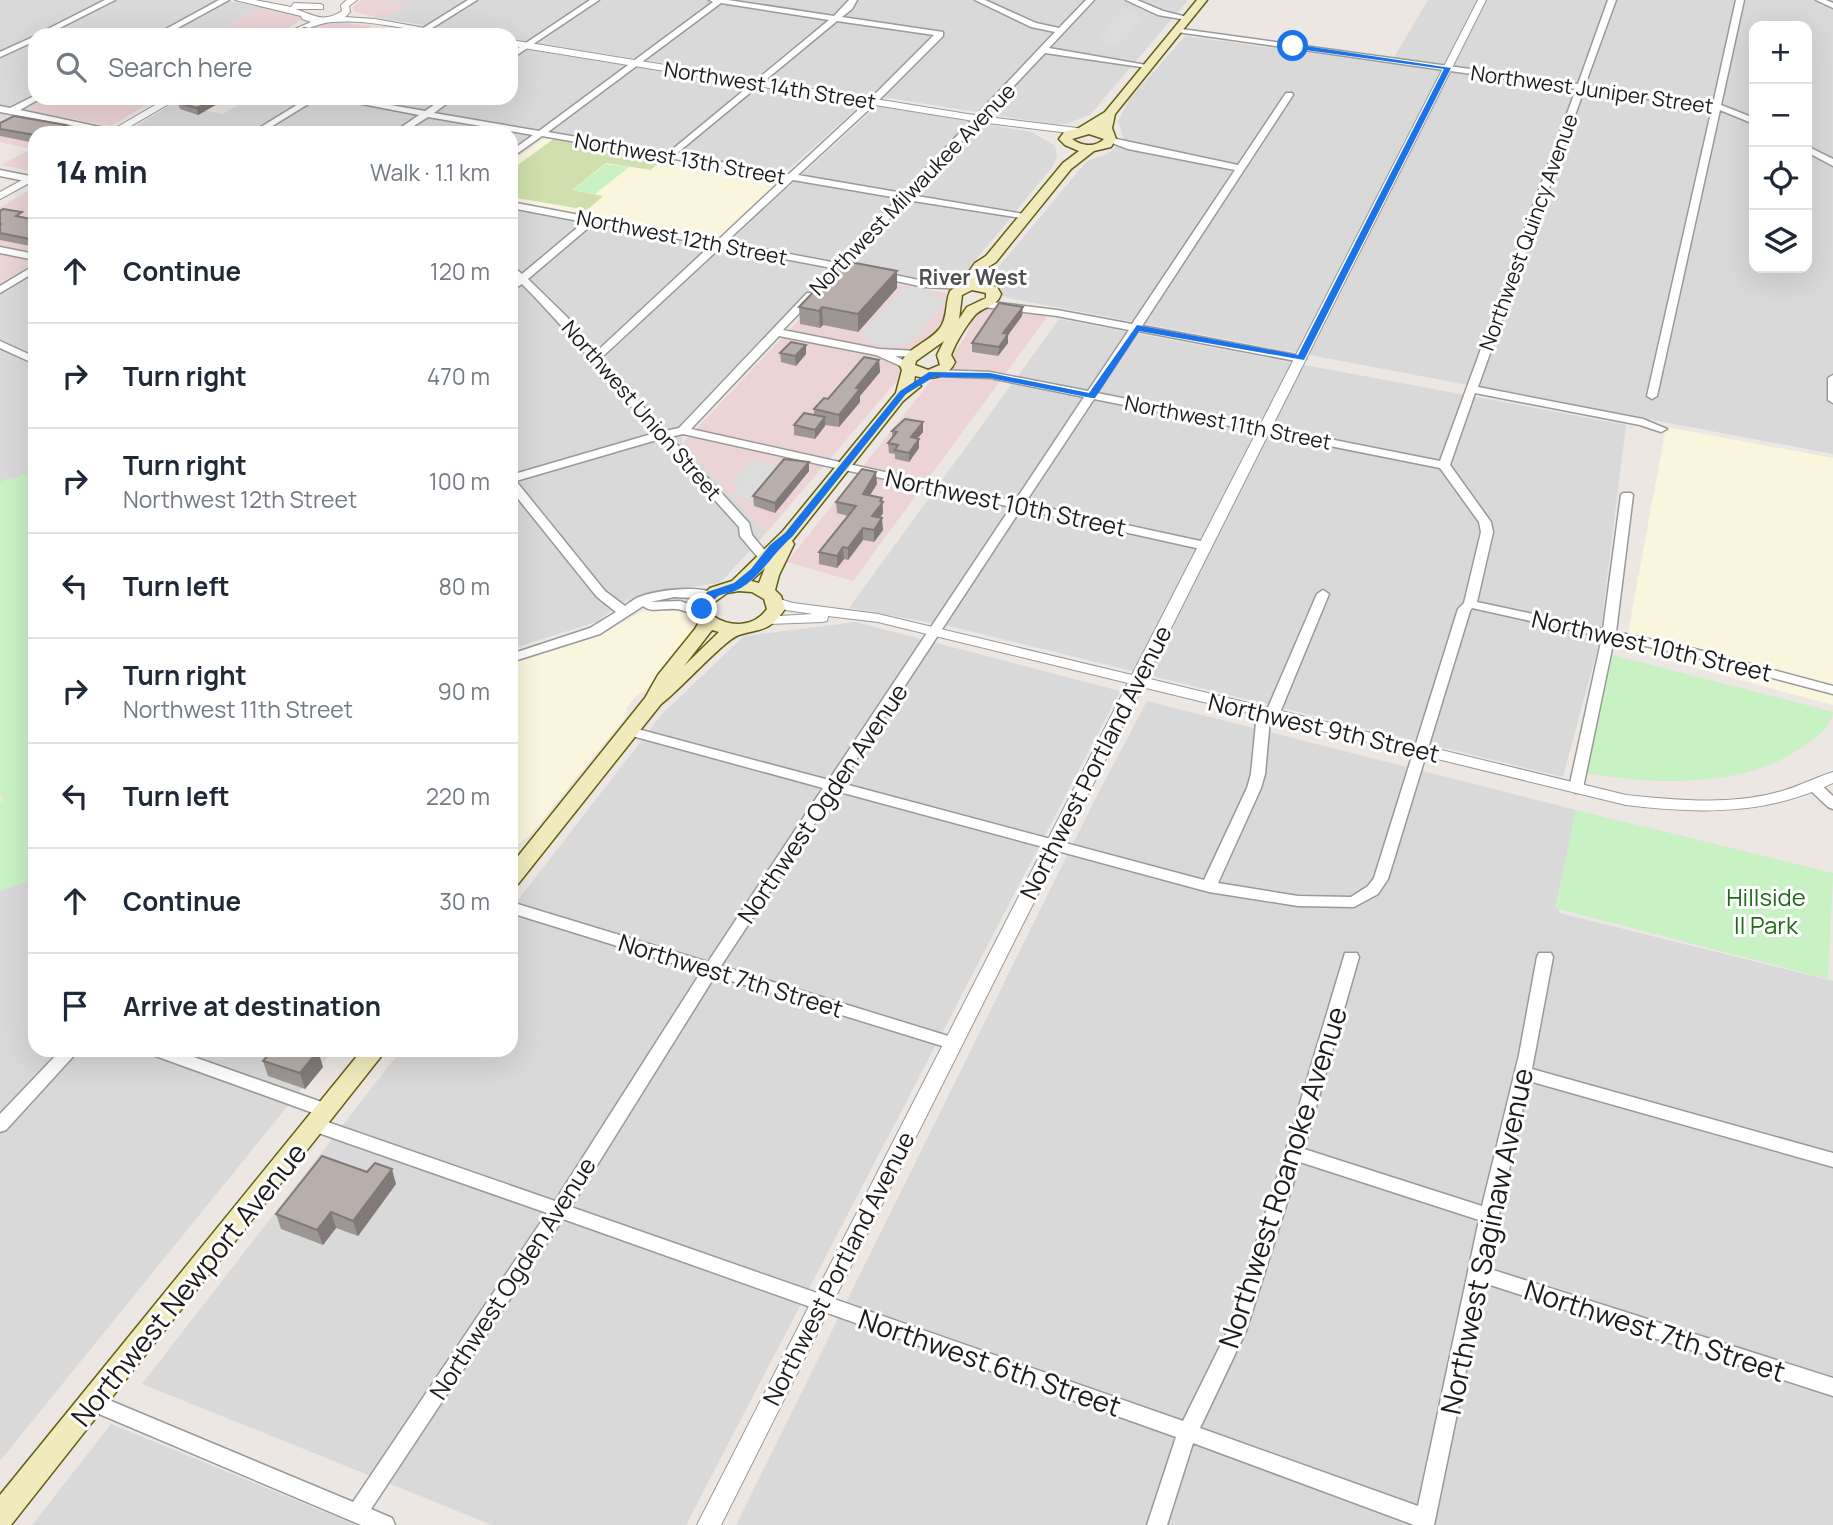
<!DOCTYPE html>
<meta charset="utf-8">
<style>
body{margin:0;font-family:Manrope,sans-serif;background:#f2f2f3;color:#1f2937}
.controls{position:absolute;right:21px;top:21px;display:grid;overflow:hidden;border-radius:14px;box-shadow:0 7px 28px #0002}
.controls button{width:63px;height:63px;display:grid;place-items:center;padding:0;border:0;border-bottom:2px solid #e0e1e3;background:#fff;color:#1f2937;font:35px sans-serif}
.stop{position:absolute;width:21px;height:21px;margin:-16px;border:5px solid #1a73e8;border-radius:50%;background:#fff}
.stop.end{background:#1a73e8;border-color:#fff;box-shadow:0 2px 7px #0008}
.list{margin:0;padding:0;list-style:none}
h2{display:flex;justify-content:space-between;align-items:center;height:91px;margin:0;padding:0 28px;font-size:30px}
h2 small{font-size:23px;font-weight:400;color:#747a83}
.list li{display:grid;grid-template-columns:46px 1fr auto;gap:21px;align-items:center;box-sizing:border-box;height:105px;padding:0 28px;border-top:2px solid #e0e1e3}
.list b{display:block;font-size:26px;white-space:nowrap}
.list p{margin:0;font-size:23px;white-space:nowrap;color:#747a83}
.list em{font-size:23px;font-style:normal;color:#747a83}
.icon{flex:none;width:38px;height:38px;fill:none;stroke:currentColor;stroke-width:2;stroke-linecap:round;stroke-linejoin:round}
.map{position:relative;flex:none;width:1833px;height:1525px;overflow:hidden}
.search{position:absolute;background:#fff;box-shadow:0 7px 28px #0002;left:28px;top:28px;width:490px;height:77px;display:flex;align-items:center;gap:18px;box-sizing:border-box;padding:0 24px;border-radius:21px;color:#747a83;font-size:26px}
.panel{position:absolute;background:#fff;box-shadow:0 7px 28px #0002;left:28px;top:126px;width:490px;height:931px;border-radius:21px}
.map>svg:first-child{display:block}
.residential{fill:#dad9d9;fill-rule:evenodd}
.commercial{fill:#ebd3d6}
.education{fill:#faf5dd}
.grass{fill:#cfe0ae}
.park{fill:#c8f1c4}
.parking{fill:#dcdcdc}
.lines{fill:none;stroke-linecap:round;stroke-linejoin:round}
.minor-casing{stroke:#999;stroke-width:3}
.tertiary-casing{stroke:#999;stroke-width:2}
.secondary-casing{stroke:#635e12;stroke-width:3}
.minor{fill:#fff;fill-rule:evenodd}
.tertiary{fill:#fff;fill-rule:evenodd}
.secondary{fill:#f0eabc;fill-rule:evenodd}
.wall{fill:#9e9694}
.shaded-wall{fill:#817a78}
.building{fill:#b8afac;stroke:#817a78;stroke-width:2}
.route{fill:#1a73e8}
.labels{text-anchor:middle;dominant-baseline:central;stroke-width:6;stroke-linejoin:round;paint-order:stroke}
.far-street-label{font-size:21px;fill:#1c1c1c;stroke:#fff}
.far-neighbourhood-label{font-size:21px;font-weight:bold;fill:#4f4f4f;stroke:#fff}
.street-label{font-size:24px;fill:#1c1c1c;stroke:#fff}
.park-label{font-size:24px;fill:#1f6b18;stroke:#fff}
.near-street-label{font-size:28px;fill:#1c1c1c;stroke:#fff}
</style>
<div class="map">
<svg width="1833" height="1525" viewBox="0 0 1833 1525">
<rect width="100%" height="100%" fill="#ece7e2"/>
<path class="residential" d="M0,0h223l41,7 -52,28h-177v63h12l-34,18 -13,15z
M380,0h808l-97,114 -24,10h-14l-542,-85v-4h-23l-103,-16 23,-15z
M1428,0h405v454l-820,-155 -16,-4 -2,-8 -9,-5 101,-121 20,-7 17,-14 -6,-19 11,-21 56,-64 205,28zM1754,26h53v242h-53z
M511,47l351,57 -78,69 -246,-43 -27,20v-17h-366l-15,-3 42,-26 51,10 26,-16h262z
M877,106l155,26 23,14 2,11 -4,9 -98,119 -225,-44z
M511,210l320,59 -150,154 1,21 84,89 -46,50 -71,10 -26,9 -27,20 -85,27z
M35,263v209l-35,10v-198z
M1059,319l567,106 -27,218 -36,134 -614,-151 -100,-18z
M856,622l264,69 -434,834h-194l-350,-141 259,-334h110v-141l151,-195 82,-78z
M1147,701l429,109 -12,57 -5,46 274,68v544h-1097l358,-724z
M35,879v171h298l-333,411v-571z
M111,1424l245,101h-324z"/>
<path class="commercial" d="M361,0h19l29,4 -24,15 -30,-7 -3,-4z
M264,7l31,6 6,5 -3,4 -22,13h-64z
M326,22l19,1 27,3 -15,9h-62l20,-11z
M47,98h111l-47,28 -86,-16z
M22,119l70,14h-57v32l-9,5 -25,-5 30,-16 -31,-7v-11z
M35,187v76l-35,21v-77z
M842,274l104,19 5,7 -1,12 -9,17 -34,40 -141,164 -84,-89z
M989,305l58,12 -194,264 -66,-19 178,-224 11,-27z"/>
<path class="education" d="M545,138l181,32 56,9 -64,60h-5l-103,-17 -99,-21v-39z
M1666,427l167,31v247l-208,-56z
M676,607l19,7 6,11 -56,66 -8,4 -11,13 1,7 -97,120 -19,15v-186l87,-28 45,-25z"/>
<path class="grass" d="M555,138l107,21 -11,11 -45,-7 -34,27 31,6 -16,14 -76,-13v-27z"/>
<path class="park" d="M606,164l23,3 -34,27 -23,-4z
M35,472v407l-35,11v-87l4,-3 -4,-6v-312z
M1609,654l224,58c-1,12 -13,22 -22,29 -62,49 -154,44 -227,32z
M1576,810l257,63 -5,106 -273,-71z"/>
<path class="parking" d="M1123,8l18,3 -5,4 8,2 -25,29 -18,-3 6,-6 -9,-1z
M905,287l26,4 14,10 -32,40 -10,4 -18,1 -18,-4 2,-4 -10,-2z
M752,460l32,7 -30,35 -21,-7 7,-9 -9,-3z"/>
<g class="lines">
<defs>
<path id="minor" d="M105,0h10l-69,35h-10z
M219,0h10l-64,35h-10z
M468,0h9l-56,35h-9z
M590,0h9l-88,59v-6z
M709,0h19l106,16 15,-16h8l-5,9 -10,8 101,15v4l-67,67 -78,72 105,18 152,-161 -24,-5 -56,-27h10l51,23 23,5 27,-28h8l-45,48 103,18 -4,2 -103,-15 -134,142 113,19 3,1v4l-120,-19 -61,65v4l-5,1 -13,11 -5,-3 9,-10 -111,-21 -121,112 65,72 14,-3 128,-135h8v4l-32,33 96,19 39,2 5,3 -5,3 -23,-1 16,8 1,2 -5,3 -31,-14 -97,-19 -88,93 324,72 69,-104 -94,-19 -52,-2 -5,-3 5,-3 52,2 98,19 41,-61 -72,-14 -73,-9 -5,-3 5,-3 73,9 75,14 103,-154 -107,-21 -21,-8v-4l131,28 48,-72h6l1,2 -151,231 159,30 5,3 -5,3 -163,-31 -41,62 343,68 136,-372 -399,-57h-3v-4l404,56 30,-84h8l-31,85 128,19 23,-104h8l-23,105 33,13v6l-34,-14 -63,286 -5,3 -5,-3 65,-288 -128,-18 -106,297 165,32 24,10 -6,3 -21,-7 -165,-32 -25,72 41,57 2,10 -16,70 126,27 18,-134 2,-2h8l2,2 -17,137 75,16 142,38v8l-143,-38 -76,-17 -31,149 -7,5 -7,-5 33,-151 -130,-29 -2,3 -82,268 -10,15 -24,13 -56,-1 -89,-14 -373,-101 -115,175 237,73 2,4 -2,4 -6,2 -237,-73 -144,231 612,214 45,-91 57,-177 60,-200h12l2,4 -55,192 178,57 37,-151 18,-98 2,-4h12l2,4 -21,112 301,84v14l-304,-86 -42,187 346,110v18l-349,-113 -50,242h-20l-221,-82 -26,82h-20l29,-88 -613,-218 -192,290 21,9 3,7h-34l-276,-117 -3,-6 3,-6 7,-3 261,109 194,-289 -237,-83 -3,-5 3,-5 6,-2 239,83 146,-229 -190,-59v-11l197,60 115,-174 -198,-54 -2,-3 2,-3 5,-1 199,53 182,-273 -328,-73 -13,3 79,86 3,12 19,23 -6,4 -4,-1 -21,-25 -1,-9 -79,-88 -144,42 89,110 20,15c4,-3 9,-7 14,-9 17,-7 64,-13 78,-2l-6,4 -37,-2 -24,5 30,-1 28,10 1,3 -1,3c-12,2 -22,-8 -33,-8 -11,-1 -25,4 -32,-3l-43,28 -89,28v-8l79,-26 26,-16 -19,-15 -86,-107v-15l144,-42c-45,-49 -86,-102 -133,-149l-11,7v-8l5,-4 -5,-5v-9l11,9 62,-52 -73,-14v-6l206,39 67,-63 -242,-42 -31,22v-7l22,-16 -105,-18 -25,16h-10l26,-18 -88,-17h19l75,13 19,-13h10l-20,15 105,18 174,-129zM721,3l108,17 -161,133 -120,-21zM837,21l97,14 -64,64 -81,75 -113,-20zM793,180l105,18 -61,65 -111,-21zM594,223l117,22 -116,108 -28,-36 -39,-38zM1094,399l346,69 39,54 2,10 -17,71 -6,6 -84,269 -6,8 -17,11 -53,-1 -80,-13 43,-95 4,-14 5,-55 7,-1 2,-3 50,-121 -6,-4 -6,4 -50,116h-8l-2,3 -6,61 -4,14 -43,92 -363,-97 180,-274 184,41 6,-4 -6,-4 -180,-39zM1300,1162l179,58 -61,286 -218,-78 46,-97z
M1126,0h11l26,11 28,7 -4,2 -29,-5z
M1816,0h10l7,3v5z
M35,36v5l-35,16v-5z
M34,96l7,2 -21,12 108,23h-17l-111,-21v-6l10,2z
M308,98h10l-57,35h-10z
M1807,146l26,13v7l-26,-14z
M0,170l35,7v6l-35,-7z
M0,247l35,7v6l-35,-7z
M35,265v7l-35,21v-7z
M880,272l44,9 42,2 5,3 -5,3 -42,-2 -47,-10v-4z
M0,341l35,16v7l-35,-16z
M1833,375v28l-5,-3v-22z
M1815,782l5,2 13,12v13l-5,-2 -18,-17 -2,-3z
M61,1050h18l-73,80 -6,2v-18z
M148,1050h26l159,56 2,5 -2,5 -6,2 -177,-64z"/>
<path id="tertiary" d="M235,0h20l36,7 3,-4 26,1 3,1v4h-28c18,5 27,15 47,2l-1,-6 6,-5h10l-8,6 1,6 -5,5 30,2 88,16c-43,0 -87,-17 -130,-13 -19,1 -33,13 -52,13l30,-13 -9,-3 -1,-3z
M1478,0h8l-340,678 480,117c51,5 106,11 156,-4 18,-5 34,-14 51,-19v11c-66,32 -135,31 -207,22l-484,-118 -421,838h-24l431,-842 -250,-61 -50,-6 -1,5 -5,1 -54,2 -5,-1 -2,-3 2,-3 50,-3 -27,-4 -17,-8 7,-4 17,5 85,11 254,61z
M511,40l469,76 97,12 5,3 -5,3 -97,-12 -469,-76z
M167,98h12l-60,35h-12z
M35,173v7l-35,19v-7z"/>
<path id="secondary" d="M1197,0h10l-92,114 -3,14 4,11 -5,8 -17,4 -23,18 -75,93 -11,7 -9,13 21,5 4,7c-4,13 -17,12 -26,21 -9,11 -19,27 -24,40l4,7c-7,16 -24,18 -40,14l-1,6 7,4 -18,15 -111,140 2,3 -15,31 -4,15 6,6 4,13c-16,23 -23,19 -46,26 -14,4 -60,56 -78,69l-143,180 -7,2v-21l134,-167 13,-23 37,-46 4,-7 -5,-18 16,-16 22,-7 51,-50 113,-138 6,-23 -2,-4c5,-18 29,-23 40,-38 8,-11 5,-25 10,-37l10,-7 15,-21 11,-7 77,-93 16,-12 -14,-6 -6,-6 6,-8 12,-2 28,-17zM1089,134l15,5c-9,9 -23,7 -32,0zM972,290l14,3v5l-19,9 -8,12 3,-24zM944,341l-7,14 3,10 -12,5 -13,-5 1,-4zM765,568l-6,15 -8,-2zM739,591l13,1 12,7 3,10c-13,18 -36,19 -54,7v-13l14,-10zM712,630l7,2 -35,34z
M362,1050h24l-375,475h-11v-30z"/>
</defs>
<use href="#minor" class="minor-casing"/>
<use href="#tertiary" class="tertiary-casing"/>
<use href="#secondary" class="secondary-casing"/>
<use href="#minor" class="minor"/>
<use href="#tertiary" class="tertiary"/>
<use href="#secondary" class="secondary"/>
</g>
<path class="wall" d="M178,98h48v1l-28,16 -18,-6 -2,-6 2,-2h-1z
M0,123l35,10v10l-35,-7z
M0,211l35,9v27l-35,-7z
M897,288l-39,44 -35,-7 -3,3 -20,-4 -1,-17z
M1022,316l-14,19v8l-10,13 -26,-4v-9z
M780,353l26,1 -10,12 -15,-4z
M879,360l1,12 -20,24v6l-21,25 -14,-2v1l-10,13 -21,-4v-10l20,-10v-6z
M892,431l31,1 -5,6 1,1v9l-10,14 -14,-3v-5l-6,-1 -1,-10 4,-5z
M809,462v9l-34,42 -21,-7 -1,-10z
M877,484l-7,11 12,3 1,15 -3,5 3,12 -9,12 -11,-2 -15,20 -4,-1 -7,9 -18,-4v-12l29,-36 -11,-3 -1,-11z
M263,1061l60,6 -18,22 -37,-13z
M396,1184l-38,52 -22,-8 -13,17 -42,-16 -5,-15z"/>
<path class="shaded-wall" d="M214,98l12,1 -28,16 -1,-7z
M66,125l2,8h-16z
M897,271v17l-39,44v-18z
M822,307l1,18 -3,3 -1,-17z
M1023,307l-1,9 -14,19v8l-10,13 1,-9 4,-14z
M806,345v9l-10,12 -1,-10z
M879,360l1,12 -20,24v6l-21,25v-12l17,-27z
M825,417v9l-10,13v-9z
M923,422v10l-12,14v-9z
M919,439v9l-10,14v-9z
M809,462v9l-34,42v-10z
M876,472l1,12 -14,22v-12z
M882,498l1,15 -11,15v-12z
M882,518l1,12 -9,12v-12z
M863,528v12l-15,20v-12z
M843,547l1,12 -7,9v-12z
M318,1051l5,16 -18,22 -5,-16z
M392,1169l4,15 -38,52 -5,-15z
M331,1212l5,16 -13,17 -6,-15z"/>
<path class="building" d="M304,28l21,4 -7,3h-26z
M186,98h28l-17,10 -19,-5z
M14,116l52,9 -14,8h-17v2l-35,-6v-6z
M3,209l19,3 -6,4 19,4v20l-35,-7v-8l1,-1 -1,-1v-12z
M850,262l47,9 -39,43 -36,-7 -3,4 -20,-4 40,-42 7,1z
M999,303l24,4 -20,26 5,1 -9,13 -27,-4z
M791,342l15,3 -11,11 -15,-3z
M864,357l15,3 -23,28 4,1 -21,26 -25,-6 10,-11 4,1z
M804,413l21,4 -10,13 -21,-5z
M905,419l18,3 -12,15 8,2 -10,14 -14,-3 3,-5 -10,-2 9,-11 -5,-1z
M784,459l25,3 -34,41 -22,-7z
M862,469l14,3 -13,22 19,4 -2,3 3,1 -11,14 10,2 -8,12 -11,-2 -15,20 -5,-1 -6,9 -18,-4 37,-46 -20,-4z
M272,1050h46v1l-18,22 -37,-12z
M322,1156l45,16 8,-9 17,6 -39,52 -22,-9 -14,18 -41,-16z"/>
<path class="route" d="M1293,44l158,24 -147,292 -165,-29 -44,67h-3l-102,-20 -56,-1 -28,17 -114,143c-18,15 -31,39 -51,51 -20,11 -20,-1 -35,23h-7l-2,-2 10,-17 27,-9 17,-14 19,-24 15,-12 115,-142 29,-19 61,1 99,20 48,-68 161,30 146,-286 -153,-21z"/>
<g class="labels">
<g class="far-street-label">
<text transform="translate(770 85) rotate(9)">Northwest 14th Street</text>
<text transform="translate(1592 89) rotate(8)">Northwest Juniper Street</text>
<text transform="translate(680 158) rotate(10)">Northwest 13th Street</text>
<text transform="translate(912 189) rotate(-46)">Northwest Milwaukee Avenue</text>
<text transform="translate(1528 232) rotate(-70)">Northwest Quincy Avenue</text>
<text transform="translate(682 237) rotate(11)">Northwest 12th Street</text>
<text transform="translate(642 410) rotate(49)">Northwest Union Street</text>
<text transform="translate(1228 422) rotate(11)">Northwest 11th Street</text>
</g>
<g class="far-neighbourhood-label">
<text x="973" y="277">River West</text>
</g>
<g class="street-label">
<text transform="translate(1006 502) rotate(12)">Northwest 10th Street</text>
<text transform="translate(1652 645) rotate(13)">Northwest 10th Street</text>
<text transform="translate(1324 727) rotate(13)">Northwest 9th Street</text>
<text transform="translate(1095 762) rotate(-63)">Northwest Portland Avenue</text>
<text transform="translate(822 803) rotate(-56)">Northwest Ogden Avenue</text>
<text transform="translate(731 975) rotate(17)">Northwest 7th Street</text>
<text transform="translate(838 1268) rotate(-63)">Northwest Portland Avenue</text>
<text transform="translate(512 1278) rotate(-57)">Northwest Ogden Avenue</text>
</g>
<g class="park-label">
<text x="1766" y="896">Hillside<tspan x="1766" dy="28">II Park</tspan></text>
</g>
<g class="near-street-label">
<text transform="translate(1282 1177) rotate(-72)">Northwest Roanoke Avenue</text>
<text transform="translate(1486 1241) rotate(-78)">Northwest Saginaw Avenue</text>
<text transform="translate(188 1284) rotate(-51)">Northwest Newport Avenue</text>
<text transform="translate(1655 1330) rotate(18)">Northwest 7th Street</text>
<text transform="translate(990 1362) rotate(19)">Northwest 6th Street</text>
</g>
</g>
</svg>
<div class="controls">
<button>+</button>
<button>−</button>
<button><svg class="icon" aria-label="locate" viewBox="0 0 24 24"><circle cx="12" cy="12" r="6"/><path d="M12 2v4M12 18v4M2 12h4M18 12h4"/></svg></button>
<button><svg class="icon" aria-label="layers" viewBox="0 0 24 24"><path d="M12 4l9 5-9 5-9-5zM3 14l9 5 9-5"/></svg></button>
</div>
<div class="stop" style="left:1293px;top:46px"></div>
<div class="stop end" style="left:702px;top:609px"></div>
<div class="search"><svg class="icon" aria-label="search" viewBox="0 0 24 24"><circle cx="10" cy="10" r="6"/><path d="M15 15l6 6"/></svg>Search here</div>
<section class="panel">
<h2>14 min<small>Walk · 1.1 km</small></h2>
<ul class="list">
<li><svg class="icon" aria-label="ahead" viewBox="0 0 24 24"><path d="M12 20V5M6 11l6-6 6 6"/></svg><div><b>Continue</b></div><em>120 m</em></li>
<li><svg class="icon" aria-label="right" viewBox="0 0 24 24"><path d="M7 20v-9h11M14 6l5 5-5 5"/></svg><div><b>Turn right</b></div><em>470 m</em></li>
<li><svg class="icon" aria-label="right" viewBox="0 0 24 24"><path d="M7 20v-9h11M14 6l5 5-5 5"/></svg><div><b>Turn right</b><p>Northwest 12th Street</p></div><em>100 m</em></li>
<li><svg class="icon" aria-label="left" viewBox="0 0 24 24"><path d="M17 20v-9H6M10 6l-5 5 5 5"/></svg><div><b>Turn left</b></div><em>80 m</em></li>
<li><svg class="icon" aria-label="right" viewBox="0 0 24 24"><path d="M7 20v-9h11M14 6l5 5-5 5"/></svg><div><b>Turn right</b><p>Northwest 11th Street</p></div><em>90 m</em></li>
<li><svg class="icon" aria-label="left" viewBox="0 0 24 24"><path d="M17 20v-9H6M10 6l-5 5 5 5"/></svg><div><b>Turn left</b></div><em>220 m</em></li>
<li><svg class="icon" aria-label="ahead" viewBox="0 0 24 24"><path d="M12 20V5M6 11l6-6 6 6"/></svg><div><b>Continue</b></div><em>30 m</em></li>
<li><svg class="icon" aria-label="arrive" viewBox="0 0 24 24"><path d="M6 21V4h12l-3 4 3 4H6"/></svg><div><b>Arrive at destination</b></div></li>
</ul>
</section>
</div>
